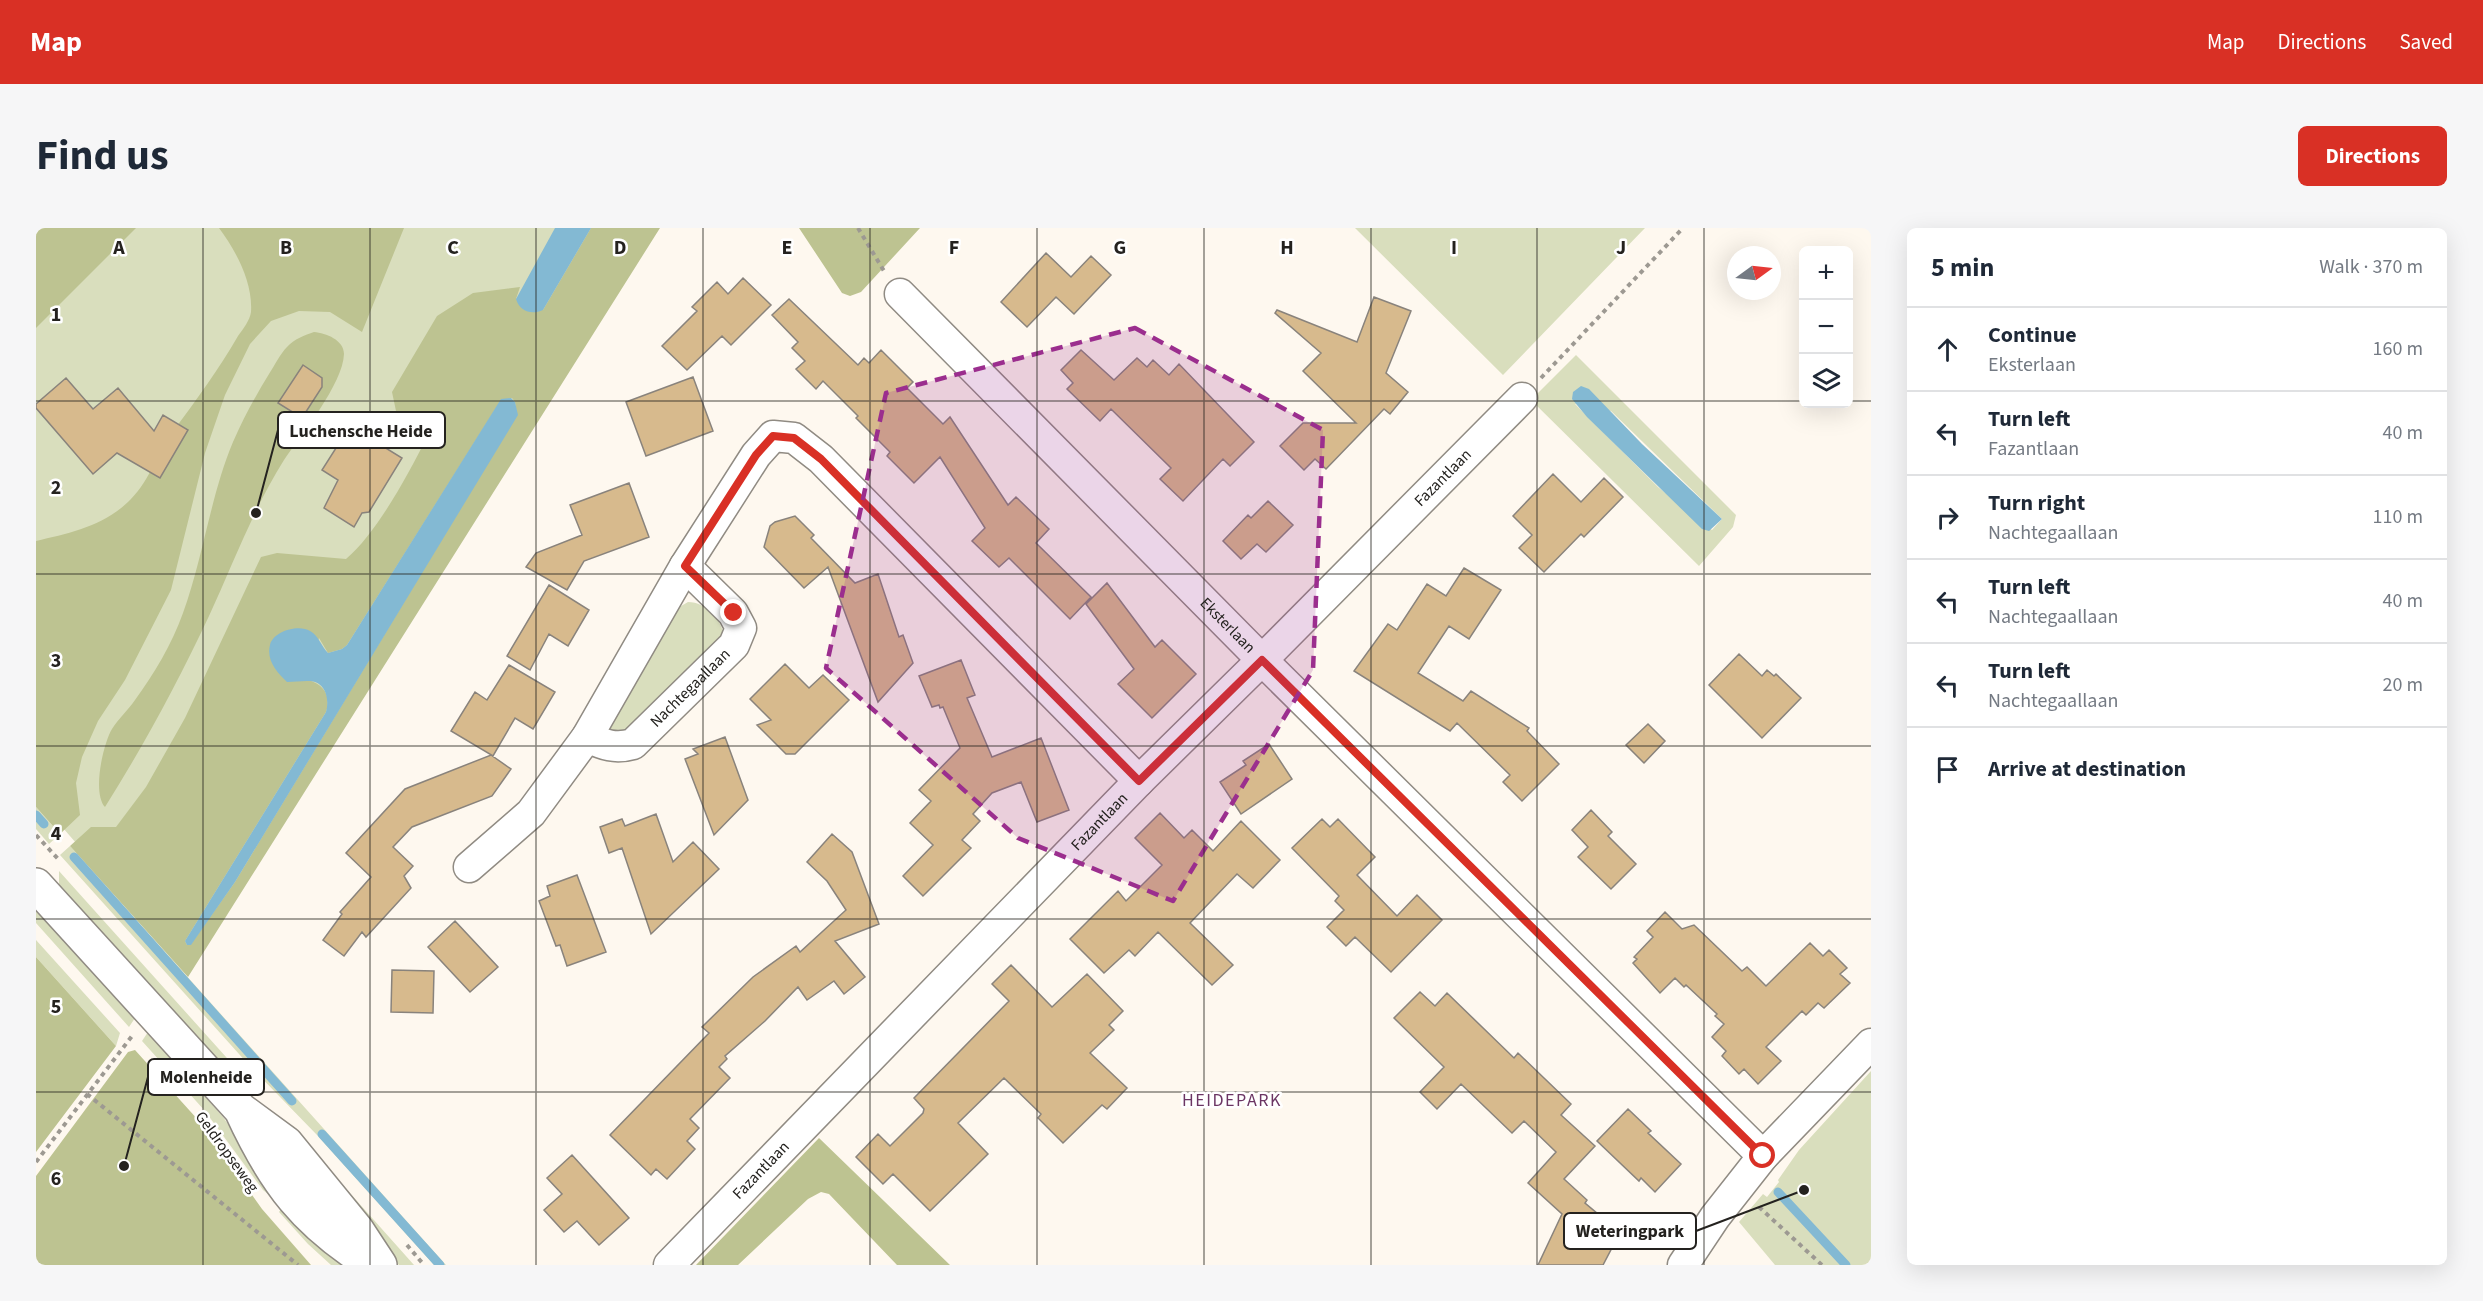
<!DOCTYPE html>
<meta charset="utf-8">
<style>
body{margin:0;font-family:"Source Sans 3",sans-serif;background:#f6f6f7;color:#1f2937}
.controls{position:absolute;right:18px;top:18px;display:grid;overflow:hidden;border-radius:9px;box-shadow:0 6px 24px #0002}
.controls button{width:54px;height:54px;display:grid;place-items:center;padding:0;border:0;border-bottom:2px solid #e0e1e3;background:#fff;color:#1f2937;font:30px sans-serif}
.compass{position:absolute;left:1691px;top:18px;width:54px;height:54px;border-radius:50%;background:#fff;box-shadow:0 6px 24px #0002;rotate:75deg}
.stop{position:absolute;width:18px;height:18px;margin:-14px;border:4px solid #d93025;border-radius:50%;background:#fff}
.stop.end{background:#d93025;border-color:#fff;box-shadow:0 2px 6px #0008}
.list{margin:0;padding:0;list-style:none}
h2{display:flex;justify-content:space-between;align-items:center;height:78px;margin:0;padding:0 24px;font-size:26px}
h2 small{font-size:20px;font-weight:400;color:#747a83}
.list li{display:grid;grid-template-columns:39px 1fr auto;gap:18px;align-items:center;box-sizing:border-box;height:84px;padding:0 24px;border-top:2px solid #e0e1e3}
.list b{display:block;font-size:22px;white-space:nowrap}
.list p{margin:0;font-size:20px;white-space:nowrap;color:#747a83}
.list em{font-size:20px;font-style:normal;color:#747a83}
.icon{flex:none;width:33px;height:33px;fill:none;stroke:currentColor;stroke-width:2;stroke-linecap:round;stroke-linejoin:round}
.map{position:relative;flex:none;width:1835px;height:1037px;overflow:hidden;border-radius:9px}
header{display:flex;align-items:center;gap:36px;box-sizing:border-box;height:84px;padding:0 30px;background:#d93025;color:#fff}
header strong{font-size:28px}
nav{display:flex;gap:33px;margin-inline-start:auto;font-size:21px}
.intro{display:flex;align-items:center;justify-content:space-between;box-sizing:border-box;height:144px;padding:0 36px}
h1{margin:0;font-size:42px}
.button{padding:15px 27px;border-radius:9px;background:#d93025;color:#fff;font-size:21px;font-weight:700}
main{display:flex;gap:36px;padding:0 36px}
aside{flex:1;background:#fff;border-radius:9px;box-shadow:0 6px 24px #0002}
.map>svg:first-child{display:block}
.green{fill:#d9debd;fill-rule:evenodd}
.forest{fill:#bdc391;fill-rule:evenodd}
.water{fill:#83b9d3}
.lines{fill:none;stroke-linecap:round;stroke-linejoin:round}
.stream{stroke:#83b9d3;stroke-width:9}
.building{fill:#d7ba8d;stroke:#89837c;stroke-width:1.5}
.street-casing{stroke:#908b83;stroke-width:33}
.secondary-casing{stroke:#908b83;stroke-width:36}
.path{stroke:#9d9992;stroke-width:4;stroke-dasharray:4.5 4.5;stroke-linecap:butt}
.street{stroke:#fff;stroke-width:30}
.secondary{stroke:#fff;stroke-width:33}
.route{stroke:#d93025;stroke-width:8}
.marked{fill:#9b2e8e;fill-opacity:0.2;stroke:#9b2e8e;stroke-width:4.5;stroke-dasharray:12 8;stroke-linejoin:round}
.grid{fill:none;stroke:#24221f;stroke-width:1.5;stroke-opacity:0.55}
.labels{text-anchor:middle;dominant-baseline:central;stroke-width:5;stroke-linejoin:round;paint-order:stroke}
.street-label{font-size:16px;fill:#24221f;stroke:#fff}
.neighbourhood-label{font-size:18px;letter-spacing:1.5px;fill:#6b3563;stroke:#fff}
.grid-label{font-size:20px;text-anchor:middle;font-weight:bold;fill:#24221f;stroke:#fff;stroke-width:5;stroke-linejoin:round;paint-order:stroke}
.leader{fill:none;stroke:#24221f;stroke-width:2}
.callout-dot{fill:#24221f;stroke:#fff;stroke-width:2}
.callout{fill:#fff;stroke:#24221f;stroke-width:2}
.callout-label{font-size:18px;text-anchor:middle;font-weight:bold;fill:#24221f}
</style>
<header>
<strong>Map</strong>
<nav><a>Map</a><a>Directions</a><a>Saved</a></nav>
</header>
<div class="intro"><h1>Find us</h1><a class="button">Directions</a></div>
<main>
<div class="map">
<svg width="1835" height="1037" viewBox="0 0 1835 1037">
<rect width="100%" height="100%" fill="#fef8ef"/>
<path class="green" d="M0,0h621l-473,739 -148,-170z
M1319,0h290l-142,147z
M1540,127l160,160 -3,12 -34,39 -168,-166zM1539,176l36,7 111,108 -10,11 -54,-43z
M652,374c18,0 36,19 36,37l-94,92 -20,1 -3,-8 69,-115z
M0,579l24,27 -11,10 -13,-15z
M34,618l376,419h-12l-117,-130 -69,-71 -188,-209z
M23,643l176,196 4,15 -180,-195z
M0,679l99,111 -6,9 -93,-104z
M0,712l84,93 -4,13 -80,-89z
M112,804l75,85 26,36 24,45 -10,-8 -58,-79 -63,-70z
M1835,843v194h-96l-36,-43 24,-28 4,3 12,-15 -1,-2 21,-30z
M296,945l82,92h-15l-27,-30z
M247,978l67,59h-19l-23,-21 -29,-32z"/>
<path class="forest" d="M0,0h100l-100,100z
M183,0h185l-42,104 -32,-20 -31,-1 -28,10 -21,23 -25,51 -20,58 -34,137 -46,90 -27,41 -16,36 -6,26 4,32 -20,19 -24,-27v-266c34,-8 69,-15 95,-42 19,-19 27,-47 43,-69 23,-31 45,-61 64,-94 5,-7 12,-16 13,-24 2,-30 -15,-61 -32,-84z
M555,0h69l-472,749 -118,-131 21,-19h25l30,-40 39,-69 76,-161 16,-4 69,6c30,-25 62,-84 80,-120l-30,-28 -4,-19 45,-76 36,-23 47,-6 -4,12 27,11zM476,170l3,4 2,13 -282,467 -44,62 -4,1 -2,-4 141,-229c5,-16 -1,-27 -18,-32l11,-42 9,15 14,-4 5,-4 154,-245z
M763,0h121l-59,64 -11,4 -8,-3z
M278,104c12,1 30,8 30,22 -1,30 -43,81 -60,106 -31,49 -51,104 -75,156 -31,66 -65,129 -104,191 -13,-14 -2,-63 7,-78 7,-11 16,-19 23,-29 19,-26 37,-56 48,-87 20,-55 28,-119 50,-171 10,-23 23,-47 36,-68 6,-9 11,-20 18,-27 7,-8 18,-12 27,-15z
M0,729l80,89 -80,106z
M99,822l64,71 63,88 49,56h-275v-89l92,-124z
M783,910l131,127h-53l-68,-71 -8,-2 -13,7 -70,66h-42z"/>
<path class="water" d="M519,0h36l-48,82c-11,5 -23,2 -27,-11z
M1545,158l8,3 53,55 80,75 -13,12 -7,-2 -115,-112 -15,-18 1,-7z
M475,170l4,4 3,13 -283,467 -44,63h-4l-2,-4 141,-229c4,-14 -1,-32 -19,-31 -7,0 -13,1 -20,1 -10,-9 -21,-22 -17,-37 3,-14 29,-21 40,-14 9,5 11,15 18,22l14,-4 5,-4 154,-246z"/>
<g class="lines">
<path class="stream" d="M0,587l8,9
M38,629l218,244
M286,906l118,131
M1742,964l68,73"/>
</g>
<path class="building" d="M1010,25l25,24 20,-21 20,19 -37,39 -18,-17 -29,30 -26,-25z
M707,50l28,27 -40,40 -9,-9 -35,34 -25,-24 35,-35 -5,-4 25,-25 11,12z
M1338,69l37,14 -25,62 22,19 -18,22 -6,-5 -58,60 -11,-10 -11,11 -24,-24 23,-23h53l-53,-52 18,-18 -46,-40 2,-3 80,32z
M753,71l69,66 6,-7 5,5 12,-13 32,32 -6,6 36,36 7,-7 58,88 8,-8 33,32 -13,14 55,54 -21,22 -61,-61 -10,9 -27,-26 13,-13 -45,-71 -26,26 -27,-27 3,-4 -34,-34 2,-2 -35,-35 -7,8 -20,-20 9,-8 -13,-13 6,-6 -26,-27z
M1045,122l33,30 23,-22 10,9 6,-7 16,15 10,-11 75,78 -24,24 -7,-7 -40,42 -23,-22 11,-11 -60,-59 -11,12 -33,-32 6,-6 -12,-13z
M267,137l19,13v9l-20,31 -24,-15z
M657,149l20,54 -67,25 -20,-54z
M30,150l27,31 25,-21 36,43 9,-16 25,15 -28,48 -43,-25 -24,21 -57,-66v-4z
M314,198l52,32 -33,54 -7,1 -8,14 -30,-19 14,-28 -16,-10z
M1517,246l28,28 23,-24 19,19 -39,40 -3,-3 -37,38 -25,-24 13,-13 -19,-19z
M593,255l20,54 -65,24 -17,29 -41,-23 10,-14 46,-18 -12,-30z
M1232,273l25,24 -27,27 -9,-8 -16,15 -18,-18 25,-26 3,3z
M759,288l19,19 -3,3 44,45 23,-9 21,63 4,-2 10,28 -35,39 -50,-135 -24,21 -40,-41 6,-21 5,-4z
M1428,340l37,22 -32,49 -20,-13 -31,47 45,28 8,-10 58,37 -2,3 32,33 -37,37 -19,-19 7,-7 -53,-52 -7,8 -96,-60 34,-47 9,6 30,-46 19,12z
M1071,355l48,64 7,-7 34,34 -44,44 -34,-34 16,-15 -48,-65z
M513,357l40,25 -21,36 -19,-12 -19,36 -23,-14z
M1703,426l23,22 5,-6 7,6 2,-2 25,24 -39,40 -53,-53z
M925,432l14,35 -8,3 25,59 49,-19 28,72 -32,12 -16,-40 -29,11 -19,21 7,7 -18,19 9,8 -48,48 -20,-20 30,-31 -23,-22 21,-22 -12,-11 41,-42 -17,-41 -3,1 -1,-3 -7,2 -13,-31z
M749,436l24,24 14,-13 26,25 -54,54h-9l-29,-29 14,-5 -21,-21z
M473,437l46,27 -22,37 -18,-11 -22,38 -42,-25 24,-39 12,8z
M1612,496l17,17 -21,22 -18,-18z
M689,509l23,63 -34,35 -29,-76 13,-5 -5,-5z
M1233,516l23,35 -51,35 -21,-32 26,-17 -3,-4z
M455,527l20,14 -19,27 -80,31 -19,20 20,19 -9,10 7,12 -45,49 -4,-5 -18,24 -21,-16 19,-26 -2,-2 31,-35 -25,-24 59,-64z
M1555,582l21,22 -4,4 28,28 -25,25 -33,-32 10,-10 -16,-17z
M1124,585l24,25 8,-8 21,21 28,-30 39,39 -27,28 -16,-14 -47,49 43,42 -21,20 -54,-53 -23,24 -6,-6 -25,23 -34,-34 48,-48 8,10 36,-36 -27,-27z
M620,586l17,48 20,-20 26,27 -68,65 -29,-86 -13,5 -9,-26 22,-8 3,7z
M1286,591l8,8 8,-8 37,38 -18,18 40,41 20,-21 25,25 -51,52 -36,-35 -9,9 -19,-19 17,-17 -9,-9 4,-5 -47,-48z
M796,606l20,18 27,72 -44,17 30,36 -21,17 -10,-13 -27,19 -9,-13 -33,34 -40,35 2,3 -8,8 11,11 -40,41 9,9 -12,13 8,8 -28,30 -11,-10 -5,6 -41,-40 99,-102 -7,-6 51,-50 43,-31 4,6 46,-42 -19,-29 -20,-19z
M541,647l29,77 -39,14 -7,-21 -4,1 -17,-45 11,-5 -3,-10z
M1629,684l17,17 12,-4 48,46 5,-4 19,19 44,-43 13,13 6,-6 18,18 -7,6 10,9 -26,25 -6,-5 -12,12 -4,-4 -36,36 15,14 -23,23 -14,-15 -5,5 -17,-18 4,-5 -14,-14 12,-13 -9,-8 2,-2 -31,-29 -2,2 -9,-9 -15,15 -27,-30 4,-4 -3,-2 19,-20 -6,-6z
M419,693l43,46 -28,25 -42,-45z
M975,737l41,42 35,-33 36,37 -14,14 5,5 -24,23 37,35 -20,21 -5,-4 -39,38 -25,-25 3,-4 -37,-36 -46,45 30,31 -58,57 -37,-37 -10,10 -27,-27 22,-23 12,12 33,-33 1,-4 -10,-11 95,-97 -17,-17z
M356,742l42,1 -1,42 -42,-1z
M1384,764l15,14 12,-13 67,65 4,-5 53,51 -10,11 34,31 -31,33 23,21 -2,3 13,11 -8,15 25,13 -12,23h-65l24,-51 -34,-31 28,-31 -32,-31 -12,12 -51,-49 -24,25 -17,-17 24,-25 -50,-49z
M1592,881l23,22 -3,2 33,31 -26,28 -14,-14 -2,3 -42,-40z
M536,927l57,63 -30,27 -22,-24 -13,11 -20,-22 18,-16 -15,-16z"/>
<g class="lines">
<defs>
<g id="street">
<path id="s1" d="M864,66l362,366 501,496"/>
<path id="s2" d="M551,509c17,8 28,12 46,7l101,-99 7,-17 -8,-15 -48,-47"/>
<path d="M433,639l62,-54 56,-76 98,-171 71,-111 17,-19 21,2 27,21 318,322"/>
<path id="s3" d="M633,1037l470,-484 123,-121 260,-262"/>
<path d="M1647,1037l32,-48 48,-61 108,-112"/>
</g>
<path id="secondary" d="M0,657l205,225 45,33 71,87 23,35
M205,882c33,72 64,113 132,155"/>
</defs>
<use href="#street" class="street-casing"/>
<use href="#secondary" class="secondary-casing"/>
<path class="path" d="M822,0l26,43
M1505,150l142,-150
M0,607l24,26
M51,866l211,171
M0,934l96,-126
M1723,979l63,58
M371,1017l17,20"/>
<use href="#street" class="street"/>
<use href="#secondary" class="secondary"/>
</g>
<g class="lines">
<path class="route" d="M698,385l-49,-47 71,-111 17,-19 21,2 27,21 318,322 123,-121 501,496"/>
</g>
<path class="marked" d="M1099,100l188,102 -10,240 -140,231 -155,-63 -192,-170 60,-275z"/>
<path class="grid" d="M167,0v1037M334,0v1037M500,0v1037M667,0v1037M834,0v1037M1001,0v1037M1168,0v1037M1335,0v1037M1501,0v1037M1668,0v1037M0,173h1768M1812,173h23M0,346h1835M0,518h1835M0,691h1835M0,864h1835"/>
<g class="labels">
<g class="street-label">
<text stroke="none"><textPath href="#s3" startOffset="1104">Fazantlaan</textPath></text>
<text stroke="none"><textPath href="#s1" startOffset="466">Eksterlaan</textPath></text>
<text stroke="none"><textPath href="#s2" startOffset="128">Nachtegaallaan</textPath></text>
<text stroke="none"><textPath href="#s3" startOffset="618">Fazantlaan</textPath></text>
<text transform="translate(191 924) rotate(54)">Geldropseweg</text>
<text stroke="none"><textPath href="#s3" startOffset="132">Fazantlaan</textPath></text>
</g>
<g class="neighbourhood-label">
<text x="1196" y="872">HEIDEPARK</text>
</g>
</g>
<g class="grid-label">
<text x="83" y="26">A</text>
<text x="250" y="26">B</text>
<text x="417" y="26">C</text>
<text x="584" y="26">D</text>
<text x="751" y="26">E</text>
<text x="918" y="26">F</text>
<text x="1084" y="26">G</text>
<text x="1251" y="26">H</text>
<text x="1418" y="26">I</text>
<text x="1585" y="26">J</text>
<text x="20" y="93">1</text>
<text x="20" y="266">2</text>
<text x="20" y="439">3</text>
<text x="20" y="612">4</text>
<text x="20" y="785">5</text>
<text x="20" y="957">6</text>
</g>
<path class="leader" d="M220 285L242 202M88 938L112 849M1768 962L1660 1003"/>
<g class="callout-dot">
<circle cx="220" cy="285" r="6"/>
<circle cx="88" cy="938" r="6"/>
<circle cx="1768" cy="962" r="6"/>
</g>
<g class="callout">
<rect x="242" y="184" width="167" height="36" rx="6"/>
<rect x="112" y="831" width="116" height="36" rx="6"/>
<rect x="1528" y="985" width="132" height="36" rx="6"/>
</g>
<g class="callout-label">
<text x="325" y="209">Luchensche Heide</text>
<text x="170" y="855">Molenheide</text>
<text x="1594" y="1009">Weteringpark</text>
</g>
</svg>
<div class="controls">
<button>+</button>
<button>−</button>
<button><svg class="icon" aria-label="layers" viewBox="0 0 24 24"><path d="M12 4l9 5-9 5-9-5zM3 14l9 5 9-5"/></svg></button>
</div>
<svg class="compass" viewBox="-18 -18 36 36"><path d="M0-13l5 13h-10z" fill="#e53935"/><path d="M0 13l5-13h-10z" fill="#747a83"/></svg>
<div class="stop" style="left:1727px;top:928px"></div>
<div class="stop end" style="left:698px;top:385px"></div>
</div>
<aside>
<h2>5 min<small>Walk · 370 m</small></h2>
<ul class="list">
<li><svg class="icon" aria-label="ahead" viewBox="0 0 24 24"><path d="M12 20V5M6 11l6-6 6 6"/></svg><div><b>Continue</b><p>Eksterlaan</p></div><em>160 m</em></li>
<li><svg class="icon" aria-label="left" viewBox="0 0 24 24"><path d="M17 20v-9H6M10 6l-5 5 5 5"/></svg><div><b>Turn left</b><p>Fazantlaan</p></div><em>40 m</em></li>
<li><svg class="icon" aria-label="right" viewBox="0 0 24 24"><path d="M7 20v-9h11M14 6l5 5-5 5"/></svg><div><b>Turn right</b><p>Nachtegaallaan</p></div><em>110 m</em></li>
<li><svg class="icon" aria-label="left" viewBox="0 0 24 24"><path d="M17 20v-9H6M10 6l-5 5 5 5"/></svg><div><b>Turn left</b><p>Nachtegaallaan</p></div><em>40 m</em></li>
<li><svg class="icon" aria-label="left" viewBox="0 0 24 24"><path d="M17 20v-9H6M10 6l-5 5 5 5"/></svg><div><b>Turn left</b><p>Nachtegaallaan</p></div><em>20 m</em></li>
<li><svg class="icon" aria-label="arrive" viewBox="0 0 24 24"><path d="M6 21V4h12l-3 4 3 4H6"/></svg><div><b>Arrive at destination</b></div></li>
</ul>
</aside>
</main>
